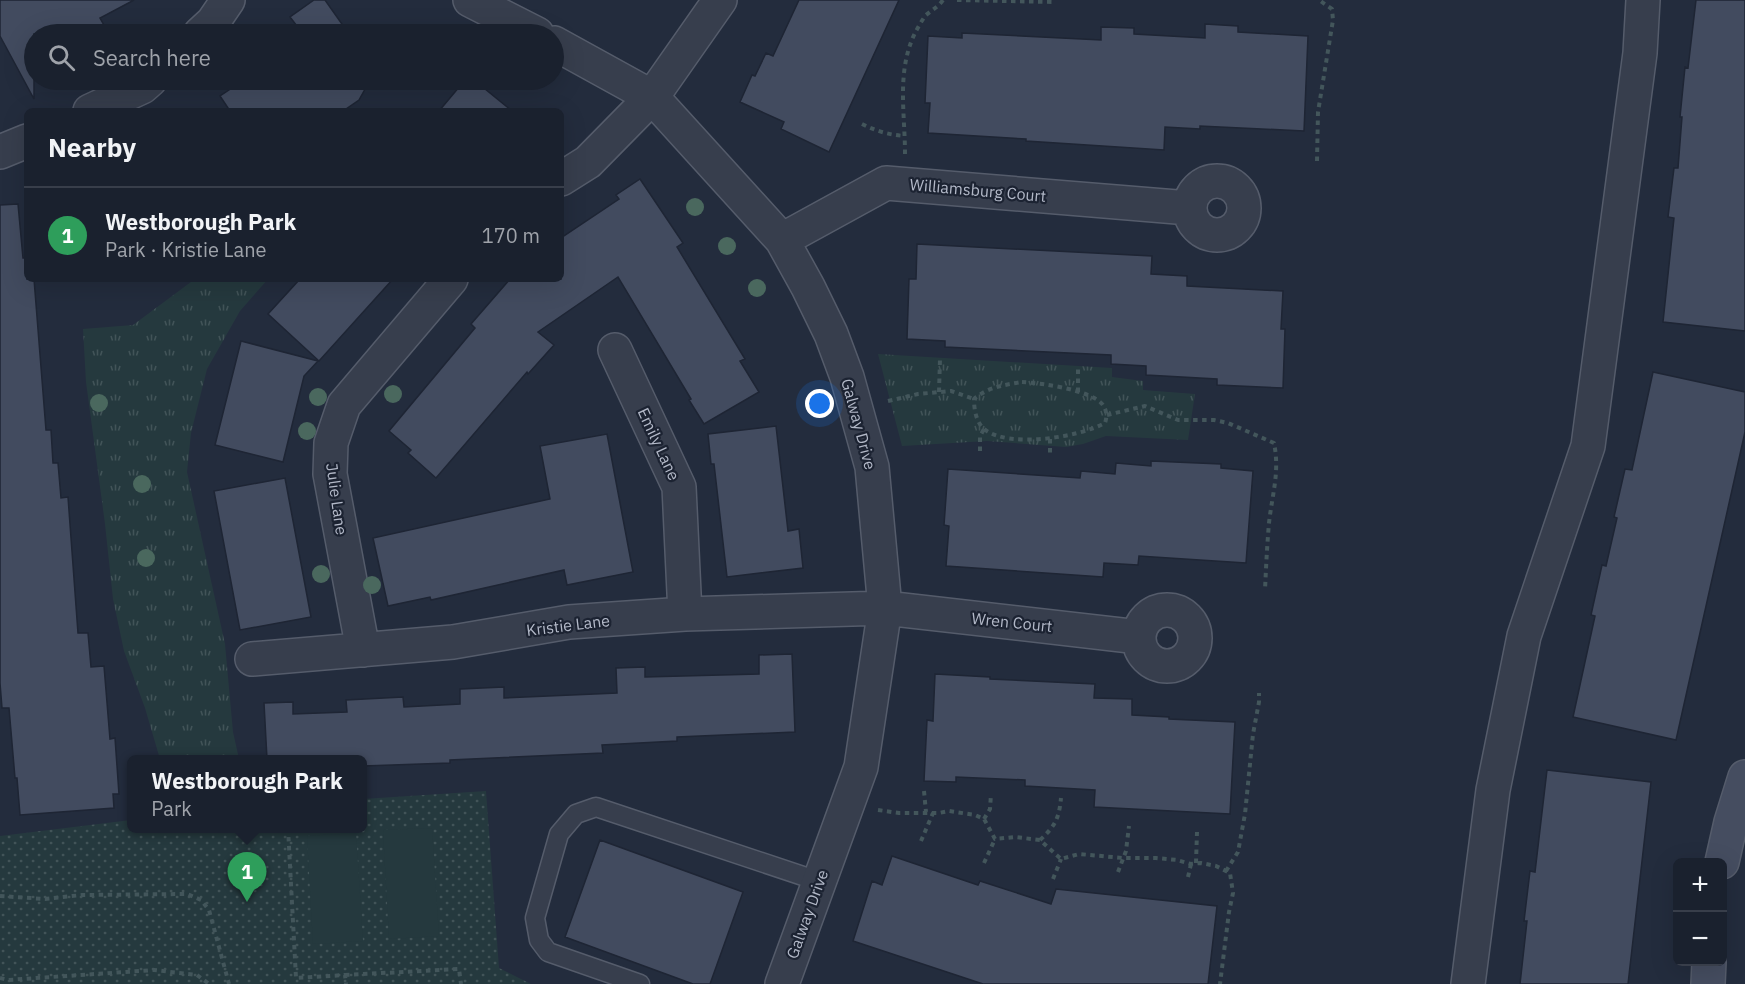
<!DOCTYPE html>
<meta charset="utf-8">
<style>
body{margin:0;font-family:"IBM Plex Sans",sans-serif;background:#232936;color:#f1f3f6}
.controls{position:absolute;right:18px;bottom:18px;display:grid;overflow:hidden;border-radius:9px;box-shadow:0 6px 24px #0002}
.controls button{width:54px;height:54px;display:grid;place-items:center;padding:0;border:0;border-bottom:2px solid #383e4a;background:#1a212e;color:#f1f3f6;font:30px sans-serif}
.you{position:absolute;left:820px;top:404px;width:21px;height:21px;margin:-15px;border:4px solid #fff;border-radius:50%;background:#1a73e8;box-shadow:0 0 0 9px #1a73e833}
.badge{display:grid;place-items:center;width:39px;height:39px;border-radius:50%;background:#b45309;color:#fff;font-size:20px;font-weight:700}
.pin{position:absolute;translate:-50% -50px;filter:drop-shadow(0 2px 3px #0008)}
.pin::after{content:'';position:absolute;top:32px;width:21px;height:18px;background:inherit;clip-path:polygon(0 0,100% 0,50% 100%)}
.popup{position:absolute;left:127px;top:755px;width:240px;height:78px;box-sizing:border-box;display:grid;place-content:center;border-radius:9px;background:#1a212e;filter:drop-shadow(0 2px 4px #0005);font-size:20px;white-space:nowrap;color:#9fa3aa}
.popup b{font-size:22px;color:#f1f3f6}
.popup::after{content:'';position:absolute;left:50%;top:100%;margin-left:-12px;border:12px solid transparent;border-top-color:#1a212e}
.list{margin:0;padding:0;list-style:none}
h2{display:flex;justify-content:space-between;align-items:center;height:78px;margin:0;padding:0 24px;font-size:26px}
h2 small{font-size:20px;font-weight:400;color:#9fa3aa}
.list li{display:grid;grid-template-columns:39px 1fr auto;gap:18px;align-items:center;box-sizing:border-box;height:96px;padding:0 24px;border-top:2px solid #383e4a}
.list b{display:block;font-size:22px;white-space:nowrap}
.list p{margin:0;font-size:20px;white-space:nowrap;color:#9fa3aa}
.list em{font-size:20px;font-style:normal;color:#9fa3aa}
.icon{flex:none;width:33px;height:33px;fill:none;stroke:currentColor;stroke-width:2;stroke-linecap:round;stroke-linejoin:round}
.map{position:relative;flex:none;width:1745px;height:984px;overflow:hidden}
.search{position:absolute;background:#1a212e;box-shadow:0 6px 24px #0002;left:24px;top:24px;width:540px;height:66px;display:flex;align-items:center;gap:15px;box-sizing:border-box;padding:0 21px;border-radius:33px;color:#9fa3aa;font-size:22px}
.panel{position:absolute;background:#1a212e;box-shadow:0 6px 24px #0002;left:24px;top:108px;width:540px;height:174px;border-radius:9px}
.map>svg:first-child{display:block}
.grass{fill:url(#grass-tufts)}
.park{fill:url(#park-dots)}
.pitch{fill:#25393e}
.building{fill:#424b5f;stroke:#1e2534;stroke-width:1.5}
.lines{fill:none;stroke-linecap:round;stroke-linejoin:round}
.lane-casing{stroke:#555c6b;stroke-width:21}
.street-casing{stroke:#555c6b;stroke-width:36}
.secondary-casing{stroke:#555c6b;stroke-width:36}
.path{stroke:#43565b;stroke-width:4;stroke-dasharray:4.5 4.5;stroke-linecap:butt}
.lane{stroke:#373e4d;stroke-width:18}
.street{stroke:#373e4d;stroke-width:33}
.secondary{stroke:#454d60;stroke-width:33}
.tree{fill:#4a685e}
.labels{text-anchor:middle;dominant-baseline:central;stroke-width:4.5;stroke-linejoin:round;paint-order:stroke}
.street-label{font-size:16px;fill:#b3b9c8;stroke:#1c2332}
</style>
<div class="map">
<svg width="1745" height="984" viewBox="0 0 1745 984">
<defs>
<pattern id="grass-tufts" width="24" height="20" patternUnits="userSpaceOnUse" patternTransform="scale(1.5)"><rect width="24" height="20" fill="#25393e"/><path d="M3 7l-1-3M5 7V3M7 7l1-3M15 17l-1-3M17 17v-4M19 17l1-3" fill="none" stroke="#425458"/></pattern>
<pattern id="park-dots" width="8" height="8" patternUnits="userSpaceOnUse" patternTransform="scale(1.5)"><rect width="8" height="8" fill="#25393e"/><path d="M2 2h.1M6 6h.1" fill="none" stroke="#425458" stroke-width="1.8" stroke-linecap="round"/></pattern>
</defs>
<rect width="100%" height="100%" fill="#232c3d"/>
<path class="grass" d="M195,279h73l-28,32 -33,58 -16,64 -4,39 38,172 8,88 6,27h-79l-15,-51 -21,-57 -11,-52 -8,-75 -19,-142 -3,-53 50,-4z
M878,354l234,14v9l31,4v9l52,4 -7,46 -82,-4 -23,8 -17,3 -79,-6 -85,5z"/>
<path class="park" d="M486,791l13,177 32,16h-531v-148l131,-16 1,8h230l1,-29z"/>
<path class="pitch" d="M432,828l7,108 -50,3 -6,-109z
M356,833l7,108 -50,3 -6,-108z"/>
<path class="building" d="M0,0h134l-34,18 5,9 -14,7h-57v65l-34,-63z
M314,0h11l24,34h-46l-13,-17z
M799,0h100l-70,152 -48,-23 3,-7 -44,-20 12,-27 3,1 11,-23 7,3z
M1696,0h49v331l-82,-9 11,-104 -6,-1 6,-49h4l4,-51h-2l5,-50 3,1z
M1205,24l33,2v6l70,4 -4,95 -104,-5v3l-35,-2 -1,23 -138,-9v-2l-98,-6 2,-30h-5l3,-67 34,2v-5l139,7v-13l33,1v6l71,4z
M244,80h126l-11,20 -16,11h-113l-10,-15z
M465,80h9l38,31h-73z
M640,179l43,64 -6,4 68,112 -5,2 19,31 -55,32 -15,-24 2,-1 -73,-122 -80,55 16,13 -26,29 -1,-2 -91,106 -28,-25 3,-3 -22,-19 86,-103 -4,-4 39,-45h51v-41l58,-39 -3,-4z
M18,204l5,54h4v21h7l12,151h5l2,33h5l3,35 7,-1 10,136h10l3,34 13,-1 6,73 5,-1 4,56h-6l1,14 -94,7 -3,-37h-2l-6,-70h-7l-2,-25v-478z
M917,244l235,12 -1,18 36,2v10l96,5 -2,38h4l-2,59 -66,-3v-6l-71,-4v-9l-35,-2v-9l-166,-8v-6l-38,-2 2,-60h7z
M300,279h93l-74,82 -51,-47z
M241,341l77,20 -14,15 -21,86 -68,-17z
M1653,372l92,20v40l-69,308 -103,-23 22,-101 -4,-1 11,-50 4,1 11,-48 -3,-1 11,-48 7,1z
M776,426l12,105 11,-2 4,39 -76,9 -13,-113h-3l-3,-30z
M607,434l26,138 -66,13 -3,-15 -133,30 -1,-3 -42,9 -15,-68 177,-39 -10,-53z
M1151,461l70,3v4l32,3 -7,92 -107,-7 -1,9 -34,-2 -1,14 -157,-11 3,-40 -5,-1 4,-56 132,9 1,-7 34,3 1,-11 35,3z
M285,478l26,139 -71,13 -26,-139z
M792,654l3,78 -118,5v4l-75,4 1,8 -153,7v3l-87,3v-7h-96l-3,-56 29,-1v12l54,-2 -1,-12 57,-3 1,10 56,-3v-15l44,-2v11l113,-5 -1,-25 29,-1v10l114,-3v-19z
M935,674l55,3v2l105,5 -1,14 38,1v16l37,2v2l66,3 -5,92 -136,-7 1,-17 -70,-4v-6l-69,-3v5l-32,-1 3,-61 6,1z
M1547,770l104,12 -23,202h-108l7,-63h-3l6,-50 5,1z
M600,840l143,52 -33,92h-17l-128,-47z
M892,856l86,29 2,-4 71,23 5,-15 161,17 -9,78h-225l-130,-43 19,-60 10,4z"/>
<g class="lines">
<defs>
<path id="lane" d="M640,984l-92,-32 -9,-12 -4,-22 24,-84 17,-20 20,-7 222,74"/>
<path id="street" d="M470,0l67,34
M200,34l13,-12 15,-22
M554,43l98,54 130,143 26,47 23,47 16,43 25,90 13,141 -24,159 -79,217
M90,111l52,-24 8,-7
M0,152l27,-11
M561,179l27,-17 64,-65 68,-97
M1190 208a27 27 0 1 1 54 0a27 27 0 1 1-54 0Z
M782,240l104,-57 303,25
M615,350l64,137 6,127
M1139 638a28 28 0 1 1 56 0a28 28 0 1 1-56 0Z
M363,650l-33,-176 1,-31 13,-38 107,-126
M252,659l201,-17 116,-20 116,-8 200,-6 254,29
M1468,984l25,-194 31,-154 64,-190 52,-393 3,-53"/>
<path id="secondary" d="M1722,862l9,-40 14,-45
M1708,984l1,-22"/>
</defs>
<use href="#lane" class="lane-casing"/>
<use href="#street" class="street-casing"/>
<use href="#secondary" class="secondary-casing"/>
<path class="path" d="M957,0l97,2v-2
M862,124c14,7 27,11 43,12
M905,154c0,-42 -9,-84 11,-123 3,-5 6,-11 10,-16 6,-5 12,-8 17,-15
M1317,161l1,-49 15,-92 -1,-11 -13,-9
M1022,382c19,1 70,8 81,23 4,6 4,12 2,18 -26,14 -96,26 -121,6 -8,-7 -10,-20 -10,-30 14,-12 30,-14 48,-17z
M939,392l1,-33
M1078,392v-24
M888,401l30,-7 33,-3 23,8
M1107,415l38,-9 33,14h36l14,3 46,20c6,29 -2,52 -5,80 -2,23 -3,45 -4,67
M1050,439v16
M980,451v-15l4,-7
M924,791l2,21
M878,810l21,3h40l10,-2 26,4 9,4 11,20 20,-2 25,3 21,19 18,-5 44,4h33l21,2 14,4 10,-1 15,3 14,7 3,20 -4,19 -9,72
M984,819l6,-10 1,-15
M288,828l8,150 49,-3 1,9
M1040,840c15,-14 19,-21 21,-42
M921,841l12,-28
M984,863l11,-24
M1196,863l1,-31
M1226,871l12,-19 7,-38 8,-80 6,-32v-9
M1118,872l8,-21 3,-25
M1188,877l3,-13
M1053,879l8,-20
M0,896l45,3 37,-4 105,-1 14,6 8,10 20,74
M345,975l114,-6 2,15
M0,978l8,2 146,-10 43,5 12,9"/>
<use href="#lane" class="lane"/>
<use href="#street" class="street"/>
<use href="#secondary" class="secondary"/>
</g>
<g class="tree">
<circle cx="695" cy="207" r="9"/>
<circle cx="727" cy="246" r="9"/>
<circle cx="757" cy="288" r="9"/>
<circle cx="393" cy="394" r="9"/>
<circle cx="318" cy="397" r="9"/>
<circle cx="99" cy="403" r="9"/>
<circle cx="307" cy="431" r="9"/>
<circle cx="142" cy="484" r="9"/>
<circle cx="146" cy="558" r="9"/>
<circle cx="321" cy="574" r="9"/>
<circle cx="372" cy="585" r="9"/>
</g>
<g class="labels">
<g class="street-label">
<text transform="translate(978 190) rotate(5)">Williamsburg Court</text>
<text transform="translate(859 424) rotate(75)">Galway Drive</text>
<text transform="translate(659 444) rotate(65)">Emily Lane</text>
<text transform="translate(337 499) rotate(82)">Julie Lane</text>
<text transform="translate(1012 622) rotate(6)">Wren Court</text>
<text transform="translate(568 625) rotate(-7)">Kristie Lane</text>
<text transform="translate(807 914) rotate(-70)">Galway Drive</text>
</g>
</g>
</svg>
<div class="controls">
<button>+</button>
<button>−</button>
</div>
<div class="you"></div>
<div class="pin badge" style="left:247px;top:902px;background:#2e9e5b">1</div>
<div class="popup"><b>Westborough Park</b>Park</div>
<div class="search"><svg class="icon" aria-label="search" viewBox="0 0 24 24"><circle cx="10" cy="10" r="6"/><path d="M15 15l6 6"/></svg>Search here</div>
<section class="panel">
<h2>Nearby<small></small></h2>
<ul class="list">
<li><span class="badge" style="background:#2e9e5b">1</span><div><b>Westborough Park</b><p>Park · Kristie Lane</p></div><em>170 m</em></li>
</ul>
</section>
</div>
